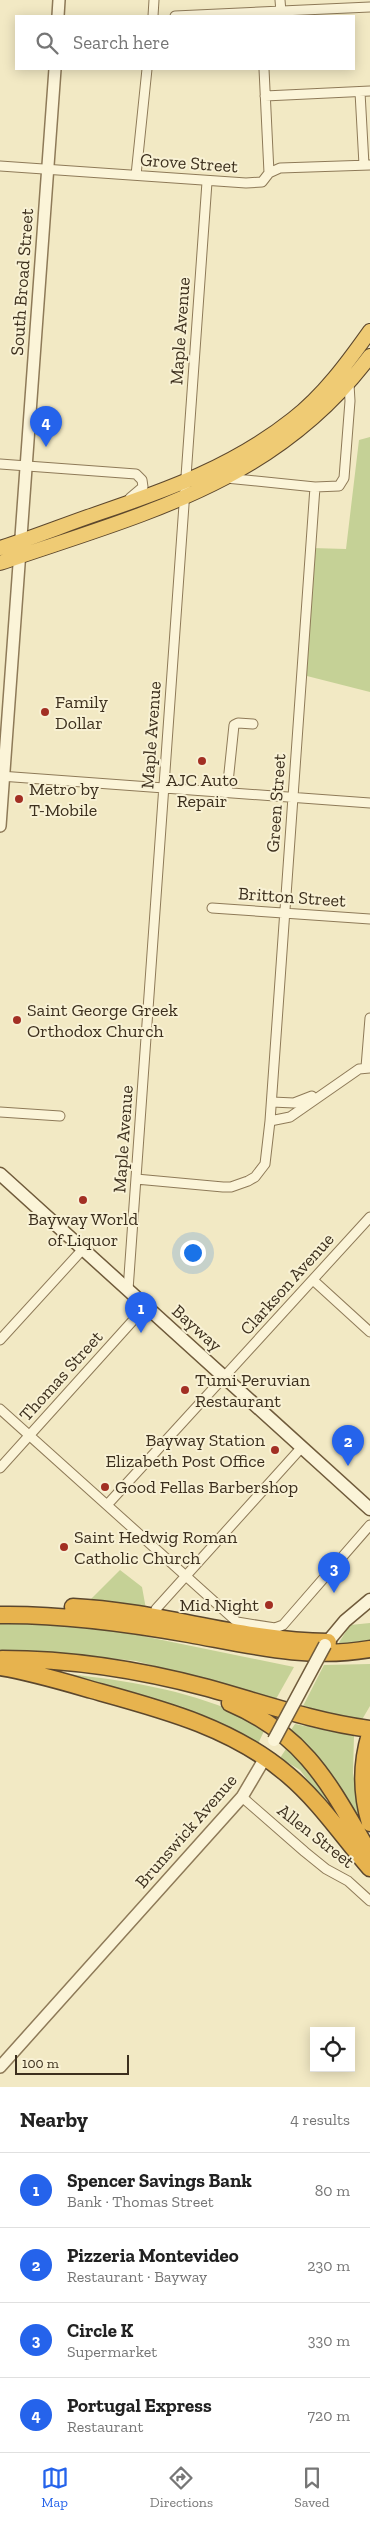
<!DOCTYPE html>
<meta charset="utf-8">
<style>
body{margin:0;font-family:"Zilla Slab",serif;background:#f6f6f6;color:#222}
.controls{position:absolute;right:15px;bottom:15px;display:grid;overflow:hidden;border-radius:0px;box-shadow:0 2px 12px #0003}
.controls button{width:45px;height:45px;display:grid;place-items:center;padding:0;border:0;border-bottom:1px solid #e0e0e0;background:#fff;color:#222;font:25px sans-serif}
.scale{position:absolute;left:15px;bottom:12px;width:114px;box-sizing:border-box;padding-left:5px;border:2px solid #3d301e;border-top:0;font-size:14px;line-height:18px;white-space:nowrap;color:#3d301e;-webkit-text-stroke:4px #f8f1d4;paint-order:stroke}
.you{position:absolute;left:192px;top:1252px;width:18px;height:18px;margin:-12px;border:4px solid #fff;border-radius:50%;background:#1a73e8;box-shadow:0 0 0 8px #1a73e833}
.badge{display:grid;place-items:center;width:32px;height:32px;border-radius:50%;background:#2563eb;color:#fff;font-size:16px;font-weight:700}
.pin{position:absolute;translate:-50% -41px;filter:drop-shadow(0 1px 2px #0008)}
.pin::after{content:'';position:absolute;top:26px;width:18px;height:15px;background:inherit;clip-path:polygon(0 0,100% 0,50% 100%)}
.list{margin:0;padding:0;list-style:none}
h2{display:flex;justify-content:space-between;align-items:center;height:65px;margin:0;padding:0 20px;font-size:21px}
h2 small{font-size:16px;font-weight:400;color:#767676}
.list li{display:grid;grid-template-columns:32px 1fr auto;gap:15px;align-items:center;box-sizing:border-box;height:75px;padding:0 20px;border-top:1px solid #e0e0e0}
.list b{display:block;font-size:19px;white-space:nowrap}
.list p{margin:0;font-size:16px;white-space:nowrap;color:#767676}
.list em{font-size:16px;font-style:normal;color:#767676}
.icon{flex:none;width:28px;height:28px;fill:none;stroke:currentColor;stroke-width:2;stroke-linecap:round;stroke-linejoin:round}
.map{position:relative;flex:none;width:370px;height:2087px;overflow:hidden}
.search{position:absolute;background:#fff;box-shadow:0 2px 12px #0003;left:15px;right:15px;top:15px;height:55px;display:flex;align-items:center;gap:12px;box-sizing:border-box;padding:0 18px;border-radius:0px;color:#767676;font-size:19px}
.sheet{height:365px;background:#fff}
nav{display:flex;justify-content:space-around;align-items:center;box-sizing:border-box;height:70px;border-top:1px solid #e0e0e0;background:#fff;font-size:14px;color:#767676}
nav a{display:grid;justify-items:center;gap:2px}
nav .on{color:#2563eb}
.map>svg:first-child{display:block}
.green{fill:#c5d196}
.lines{fill:none;stroke-linecap:round;stroke-linejoin:round}
.minor-casing{stroke:#8e7a58;stroke-width:11}
.tertiary-casing{stroke:#8e7a58;stroke-width:14}
.secondary-casing{stroke:#705b3b;stroke-width:15}
.trunk-casing{stroke:#5c472d;stroke-width:16}
.motorway-casing{stroke:#5c472d;stroke-width:19}
.minor{stroke:#fbf4d8;stroke-width:9}
.tertiary{stroke:#fbf4d8;stroke-width:11}
.secondary{stroke:#fbf4d8;stroke-width:12}
.trunk{stroke:#efcb74;stroke-width:14}
.motorway{stroke:#e7b34e;stroke-width:16}
.secondary-bridge-casing{stroke:#705b3b;stroke-width:15;stroke-linecap:butt}
.secondary-bridge{stroke:#fbf4d8;stroke-width:12}
.poi-dot{fill:#a22f23;stroke:#f8f1d4;stroke-width:2}
.labels{text-anchor:middle;dominant-baseline:central;stroke-width:4;stroke-linejoin:round;paint-order:stroke}
.street-label{font-size:18px;fill:#3d301e;stroke:#f8f1d4}
.poi-label{font-size:18px;fill:#3d301e;stroke:#f8f1d4;text-anchor:start}
</style>
<div class="map">
<svg width="370" height="2087" viewBox="0 0 370 2087">
<rect width="100%" height="100%" fill="#f2e9c4"/>
<path class="green" d="M370,437v255l-67,-17 9,-127 34,1 13,-109z
M120,1570l22,17 4,22 -59,-6z
M0,1621l79,2 215,44 -18,32 -140,-38 -76,-8 -60,-1z
M370,1623v19l-32,2 12,-19z
M370,1664v42l-10,17 -58,-15 22,-43z
M58,1673c57,6 115,14 170,36 12,5 24,14 36,22l-7,15 -76,-38 -24,-5z
M295,1724l59,12 -1,37 8,52 -35,-57 -35,-38z
M286,1749c20,15 39,32 42,58l-28,-37 -20,-12z"/>
<g class="lines">
<defs>
<path id="minor" d="M280,0l1,12
M153,16l1,-16
M175,16l195,-9
M264,69l5,104
M360,92l4,73
M265,96l105,-5
M0,166l246,17 16,-1 7,-9 11,-5 90,-3
M136,175l11,-106
M0,464l136,10 6,6 1,7 -13,11
M226,478l89,9 24,-1 5,-8 6,-77 -1,-17
M0,776l370,27
M227,792l7,-67 4,-2 15,1
M212,908l158,11
M366,1067l4,-49
M272,1102l22,1 18,-7
M0,1112l60,4
M270,1121l20,-4 69,-48 11,-1
M136,1179l87,8h8l17,-6 7,-4 10,-13 5,-43 45,-634
M313,1280l57,52
M128,1290l79,-1108
M0,1340l83,-91
M0,1409l237,213 38,6 8,-3 87,-100
M0,1468l146,-162
M107,1505l263,-288
M156,1609l146,-162
M242,1797l63,55 21,17 22,12 22,20"/>
<path id="tertiary" d="M58,16l1,-16
M0,826l55,-757
M0,2067l242,-270 23,-39"/>
<path id="secondary" d="M0,1174l370,335
M325,1645l20,-24 25,-21"/>
<path id="trunk" d="M0,548c32,-10 64,-23 96,-34 71,-24 138,-48 197,-95 30,-23 55,-57 77,-88
M0,563c142,-49 275,-80 370,-207"/>
<path id="motorway" d="M73,1607c86,4 168,34 255,35
M0,1615c63,-1 127,8 189,19 61,11 119,26 181,15
M2,1659c70,0 139,11 206,29 54,15 107,34 162,41
M0,1667c31,5 61,14 92,23 69,19 140,37 196,85 32,27 55,62 82,93
M230,1703c77,33 100,83 140,151
M370,1734c-9,30 -9,59 0,89"/>
</defs>
<use href="#minor" class="minor-casing"/>
<use href="#tertiary" class="tertiary-casing"/>
<use href="#secondary" class="secondary-casing"/>
<use href="#trunk" class="trunk-casing"/>
<use href="#motorway" class="motorway-casing"/>
<use href="#minor" class="minor"/>
<use href="#tertiary" class="tertiary"/>
<use href="#secondary" class="secondary"/>
<use href="#trunk" class="trunk"/>
<use href="#motorway" class="motorway"/>
<defs>
<path id="secondary-bridge" d="M274,1740l51,-95"/>
</defs>
<use href="#secondary-bridge" class="secondary-bridge-casing"/>
<use href="#secondary-bridge" class="secondary-bridge"/>
</g>
<g class="poi-dot">
<circle cx="45" cy="712" r="5"/>
<circle cx="202" cy="761" r="5"/>
<circle cx="19" cy="799" r="5"/>
<circle cx="17" cy="1020" r="5"/>
<circle cx="83" cy="1200" r="5"/>
<circle cx="185" cy="1390" r="5"/>
<circle cx="275" cy="1450" r="5"/>
<circle cx="105" cy="1487" r="5"/>
<circle cx="64" cy="1547" r="5"/>
<circle cx="269" cy="1605" r="5"/>
</g>
<g class="labels">
<g class="street-label">
<text transform="translate(189 163) rotate(4)">Grove Street</text>
<text transform="translate(22 282) rotate(-86)">South Broad Street</text>
<text transform="translate(180 331) rotate(-86)">Maple Avenue</text>
<text transform="translate(151 735) rotate(-86)">Maple Avenue</text>
<text transform="translate(276 803) rotate(-86)">Green Street</text>
<text transform="translate(292 897) rotate(4)">Britton Street</text>
<text transform="translate(123 1139) rotate(-86)">Maple Avenue</text>
<text transform="translate(287 1284) rotate(-48)">Clarkson Avenue</text>
<text transform="translate(197 1328) rotate(42)">Bayway</text>
<text transform="translate(61 1376) rotate(-48)">Thomas Street</text>
<text transform="translate(186 1831) rotate(-49)">Brunswick Avenue</text>
<text transform="translate(316 1836) rotate(38)">Allen Street</text>
</g>
<g class="poi-label">
<text x="55" y="702">Family<tspan x="55" dy="21">Dollar</tspan></text>
<text x="202" y="780" text-anchor="middle">AJC Auto<tspan x="202" dy="21">Repair</tspan></text>
<text x="29" y="789">Metro by<tspan x="29" dy="21">T-Mobile</tspan></text>
<text x="27" y="1010">Saint George Greek<tspan x="27" dy="21">Orthodox Church</tspan></text>
<text x="83" y="1219" text-anchor="middle">Bayway World<tspan x="83" dy="21">of Liquor</tspan></text>
<text x="195" y="1380">Tumi Peruvian<tspan x="195" dy="21">Restaurant</tspan></text>
<text x="265" y="1440" text-anchor="end">Bayway Station<tspan x="265" dy="21">Elizabeth Post Office</tspan></text>
<text x="115" y="1487">Good Fellas Barbershop</text>
<text x="74" y="1537">Saint Hedwig Roman<tspan x="74" dy="21">Catholic Church</tspan></text>
<text x="259" y="1605" text-anchor="end">Mid Night</text>
</g>
</g>
</svg>
<div class="controls">
<button><svg class="icon" aria-label="locate" viewBox="0 0 24 24"><circle cx="12" cy="12" r="6"/><path d="M12 2v4M12 18v4M2 12h4M18 12h4"/></svg></button>
</div>
<div class="scale">100 m</div>
<div class="you"></div>
<div class="pin badge" style="left:141px;top:1333px">1</div>
<div class="pin badge" style="left:348px;top:1466px">2</div>
<div class="pin badge" style="left:334px;top:1593px">3</div>
<div class="pin badge" style="left:46px;top:447px">4</div>
<div class="search"><svg class="icon" aria-label="search" viewBox="0 0 24 24"><circle cx="10" cy="10" r="6"/><path d="M15 15l6 6"/></svg>Search here</div>
</div>
<section class="sheet">
<h2>Nearby<small>4 results</small></h2>
<ul class="list">
<li><span class="badge">1</span><div><b>Spencer Savings Bank</b><p>Bank · Thomas Street</p></div><em>80 m</em></li>
<li><span class="badge">2</span><div><b>Pizzeria Montevideo</b><p>Restaurant · Bayway</p></div><em>230 m</em></li>
<li><span class="badge">3</span><div><b>Circle K</b><p>Supermarket</p></div><em>330 m</em></li>
<li><span class="badge">4</span><div><b>Portugal Express</b><p>Restaurant</p></div><em>720 m</em></li>
</ul>
</section>
<nav>
<a class="on"><svg class="icon" aria-label="map" viewBox="0 0 24 24"><path d="M3 6l6-2 6 2 6-2v14l-6 2-6-2-6 2zM9 4v14M15 6v14"/></svg>Map</a>
<a><svg class="icon" aria-label="directions" viewBox="0 0 24 24"><path d="M12 3l9 9-9 9-9-9zM9 14v-3h6M13 9l2 2-2 2"/></svg>Directions</a>
<a><svg class="icon" aria-label="saved" viewBox="0 0 24 24"><path d="M7 4h10v16l-5-4-5 4z"/></svg>Saved</a>
</nav>
